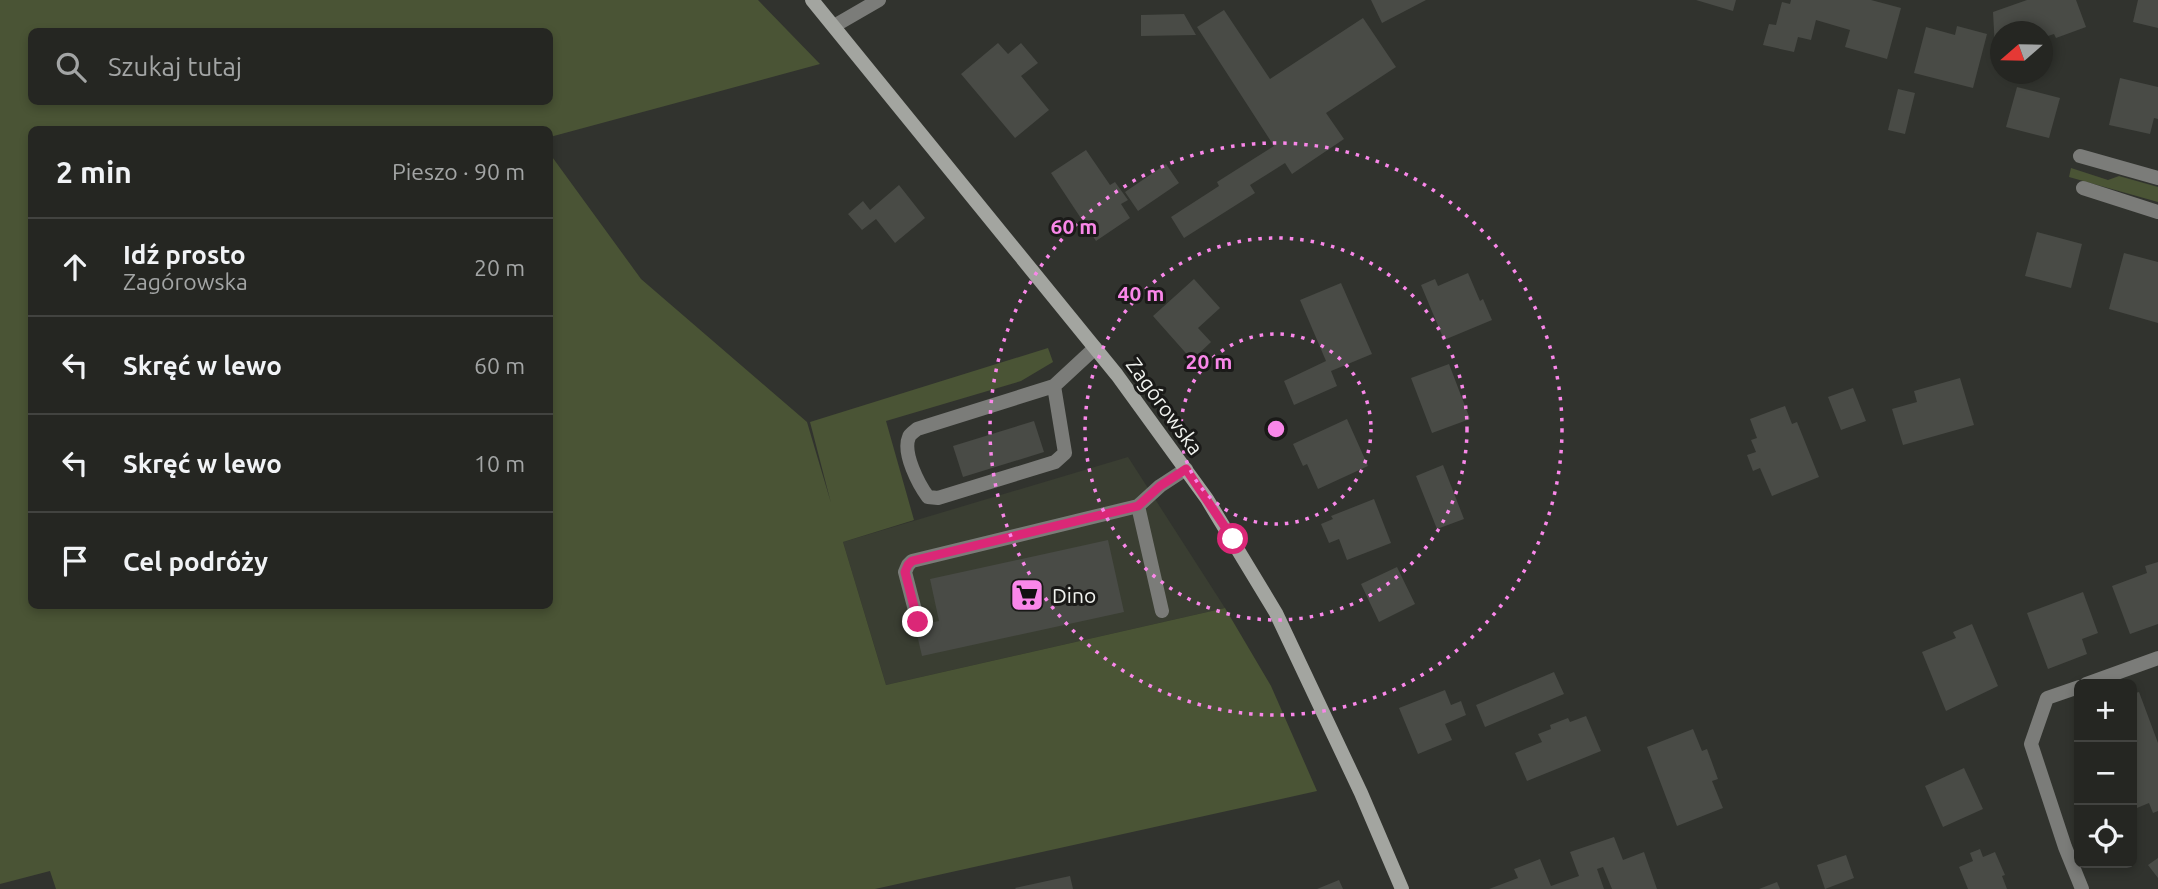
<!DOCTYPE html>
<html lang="pl">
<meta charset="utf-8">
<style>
body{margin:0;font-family:Ubuntu,sans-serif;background:#31322f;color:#f1f3f6}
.controls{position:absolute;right:21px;bottom:21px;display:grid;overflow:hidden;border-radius:10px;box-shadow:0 4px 10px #0003}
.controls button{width:63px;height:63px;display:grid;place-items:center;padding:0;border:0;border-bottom:2px solid #424340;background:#252622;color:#f1f3f6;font:35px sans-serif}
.compass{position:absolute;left:1990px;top:21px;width:63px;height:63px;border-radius:50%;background:#252622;box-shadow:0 4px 10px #0003;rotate:250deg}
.stop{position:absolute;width:21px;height:21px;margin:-16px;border:5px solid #db2777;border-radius:50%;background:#fff}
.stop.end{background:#db2777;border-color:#fff;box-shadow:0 2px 7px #0008}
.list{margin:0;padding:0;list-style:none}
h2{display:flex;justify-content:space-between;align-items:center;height:91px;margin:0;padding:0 28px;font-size:30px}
h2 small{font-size:23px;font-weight:400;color:#a3a5a5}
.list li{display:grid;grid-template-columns:46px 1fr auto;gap:21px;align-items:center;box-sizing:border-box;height:98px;padding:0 28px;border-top:2px solid #424340}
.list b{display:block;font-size:26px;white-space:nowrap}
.list p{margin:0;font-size:23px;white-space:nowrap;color:#a3a5a5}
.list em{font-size:23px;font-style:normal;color:#a3a5a5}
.icon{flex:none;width:38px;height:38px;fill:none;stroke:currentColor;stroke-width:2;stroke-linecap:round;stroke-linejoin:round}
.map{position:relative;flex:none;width:2158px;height:889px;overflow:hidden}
.search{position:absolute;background:#252622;box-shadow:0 4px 10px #0003;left:28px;top:28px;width:525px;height:77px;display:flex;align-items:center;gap:18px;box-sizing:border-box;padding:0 24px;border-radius:10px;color:#a3a5a5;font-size:26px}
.panel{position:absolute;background:#252622;box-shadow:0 4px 10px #0003;left:28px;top:126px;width:525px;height:483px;border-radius:10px}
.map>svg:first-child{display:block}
.built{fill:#3a3e32}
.green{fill:#4a5435;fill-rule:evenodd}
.building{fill:#494b46}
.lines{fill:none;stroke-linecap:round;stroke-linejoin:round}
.lane{stroke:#7b7c79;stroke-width:14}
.street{stroke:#7b7c79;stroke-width:14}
.secondary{stroke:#a3a5a0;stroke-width:14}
.route{stroke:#db2777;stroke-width:9}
.ring{fill:none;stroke:#f987e9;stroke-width:3.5;stroke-dasharray:3.5 7}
.labels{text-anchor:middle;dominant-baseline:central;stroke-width:6;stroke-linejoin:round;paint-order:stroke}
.street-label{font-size:21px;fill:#f1f3ef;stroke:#1a1a18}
.poi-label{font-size:21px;fill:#f1f3ef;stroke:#1a1a18;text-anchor:start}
.centre{fill:#f987e9;stroke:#1a1a18;stroke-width:3.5}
.ring-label{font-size:21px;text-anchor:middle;font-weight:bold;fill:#f987e9;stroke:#1a1a18;stroke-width:6;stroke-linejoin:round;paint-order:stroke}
</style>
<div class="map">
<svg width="2158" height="889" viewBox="0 0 2158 889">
<rect width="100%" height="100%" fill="#31332e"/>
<path class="built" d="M1128,457l97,151 -339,77 -43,-143z"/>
<path class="green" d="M0,0h758l62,64 -270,73v-7h-518v476h518v-452l91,125 166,143 24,81 -21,-81 238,-74 5,14 -32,19 -135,40 28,99 -71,22 43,143 339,-77 46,78 46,105 -442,98h-819l-6,-18 -50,13zM32,32h518v70h-518z
M2071,168l37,12 11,-4 39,11v15l-89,-25z"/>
<path class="building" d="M1371,0h55l-44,23z
M1696,0h40l-3,11z
M1791,0h80l30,8 -14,51 -42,-12 5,-17 -34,-10 -5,20 -13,-3 -4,15 -31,-7 6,-21 7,1 6,-23 8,2z
M2027,0h49l10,27 -30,11 -2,-4 -12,4v-6h-42v18l-5,-2 -2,-36z
M2138,0h20v28l-25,-6z
M1224,10l46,69 93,-61 33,49 -70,46 18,26 -52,35 -7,-11 -35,22 5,8 -71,45 -13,-21 48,-31 -2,-4 57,-36 -77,-119z
M1184,14l12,21 -55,1v-21z
M1957,26l30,8 -14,54 -59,-15 12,-46 29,8z
M998,43l10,11 13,-11 17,20 -17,13 28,34 -34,28 -54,-64z
M2120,78l38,9v32l-4,-1 -4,16 -41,-9z
M2017,87l43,11 -11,40 -43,-11z
M1898,89l17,4 -10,41 -17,-4z
M1086,150l24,35 5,-3 13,18 -7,4 9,14 -34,23 -45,-68z
M1166,164l13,19 -41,28 -13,-19z
M899,185l26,33 -30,25 -19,-24 -14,11 -14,-16 15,-13 7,9z
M2037,232l45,12 -11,44 -46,-12z
M2124,253l34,9v61l-49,-14z
M1468,273l12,28 3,-2 9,21 -48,20 -23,-55 14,-6 3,7z
M1194,279l26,29 -22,20 13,14 -19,18 -39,-44z
M1341,283l31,71 -41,17 6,15 -43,19 -10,-24 42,-20 -26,-61z
M1449,364l21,55 -38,14 -21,-55z
M1960,378l14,47 -71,20 -11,-36 25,-7 -3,-11z
M1853,388l13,33 -25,9 -13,-33z
M1785,406l7,18 5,-2 22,55 -47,19 -12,-28 -7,3 -6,-16 9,-3 -5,-12 6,-2 -7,-19z
M1347,419l21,47 -50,23 -11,-25 -4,2 -10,-22z
M1034,421l10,31 -81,25 -10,-31z
M1443,465l21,54 -27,10 -21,-53z
M1374,499l17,44 -44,17 -8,-21 -10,4 -8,-19 12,-5 -2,-3z
M1108,540l16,72 -202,44 -7,-30 24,-5 -9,-42z
M2158,562v62l-28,10 -18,-48 35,-13 -2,-7z
M1397,567l18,37 -36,18 -18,-38z
M2083,592l15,41 -16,6 5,15 -39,15 -21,-56z
M1972,624l26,62 -52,25 -24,-59 34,-14 -3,-6z
M1554,672l10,22 -79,33 -9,-22z
M1445,690l6,15 10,-4 5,14 -21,9 7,16 -34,14 -19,-46z
M2139,692l19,51v68l-5,2 -4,-10 -17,7v-116z
M1586,716l15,35 -74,30 -12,-28 27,-11 -4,-8 13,-5 -1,-4 18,-7 2,4z
M1693,729l9,22 5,-2 11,30 -6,2 11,27 -46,18 -30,-79z
M1964,768l19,41 -40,18 -18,-41z
M1614,837l9,23 21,-8 13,37h-45l-9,-22 -6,2 7,20h-115l29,-11 -4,-9 26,-10 11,27 28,-10 -9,-24z
M1980,849l3,8 12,-5 10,23 -3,1 5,13h-39l-9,-22 14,-6 -3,-8z
M1846,855l8,23 -29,11 -8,-24z
M2158,858v20l-10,-13z
M1070,876l3,13h-57l-1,-1z
M1339,880l4,9h-26z
M1777,882l3,7h-21z"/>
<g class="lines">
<path class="lane" d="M834,26l45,-26
M2080,156l78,22
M2083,188l75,24
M1054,386l11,67 -10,9 -117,36 -10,-1c-9,-12 -26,-44 -19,-60 1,-3 5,-5 8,-8l137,-43 41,-38
M1138,506l24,105
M918,622l-13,-50 3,-7 4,-4 226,-55 22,-20 26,-17"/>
<path class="street" d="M2086,684l72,-26
M2079,687l-32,11 -16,46 34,103 17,42"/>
<path class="secondary" d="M812,0l305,375 90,124 69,114 85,180 41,96"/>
</g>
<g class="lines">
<path class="route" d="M918,622l-13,-50 3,-7 4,-4 226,-55 22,-20 26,-17 47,70"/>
</g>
<g class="ring">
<circle cx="1276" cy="429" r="95"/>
<circle cx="1276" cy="429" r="191"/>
<circle cx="1276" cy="429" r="286"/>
</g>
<defs>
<symbol id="supermarket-square" viewBox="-11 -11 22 22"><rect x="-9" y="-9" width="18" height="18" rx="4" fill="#f987e9" stroke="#1a1a18"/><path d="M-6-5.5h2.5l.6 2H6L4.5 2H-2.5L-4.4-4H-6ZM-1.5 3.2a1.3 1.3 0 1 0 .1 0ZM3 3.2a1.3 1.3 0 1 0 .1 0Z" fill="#111"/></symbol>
</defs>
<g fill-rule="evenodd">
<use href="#supermarket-square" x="1008" y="576" width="38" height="38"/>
</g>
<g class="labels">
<g class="street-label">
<text transform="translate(1165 406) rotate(54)">Zagórowska</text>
</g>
<g class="poi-label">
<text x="1052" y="595">Dino</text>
</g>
</g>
<circle cx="1276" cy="429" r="10" class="centre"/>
<g class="ring-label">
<text x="1074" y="234">60 m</text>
<text x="1141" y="301">40 m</text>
<text x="1209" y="369">20 m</text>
</g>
</svg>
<div class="controls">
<button>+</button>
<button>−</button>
<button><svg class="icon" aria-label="locate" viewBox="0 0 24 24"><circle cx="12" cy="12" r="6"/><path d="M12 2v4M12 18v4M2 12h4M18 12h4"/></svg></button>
</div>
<svg class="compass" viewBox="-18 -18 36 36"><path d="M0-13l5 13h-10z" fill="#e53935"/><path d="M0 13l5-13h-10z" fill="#a3a5a5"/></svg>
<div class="stop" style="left:1233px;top:539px"></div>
<div class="stop end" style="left:918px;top:622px"></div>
<div class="search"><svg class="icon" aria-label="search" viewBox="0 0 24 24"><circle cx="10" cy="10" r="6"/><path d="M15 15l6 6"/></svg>Szukaj tutaj</div>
<section class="panel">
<h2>2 min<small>Pieszo · 90 m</small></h2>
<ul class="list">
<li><svg class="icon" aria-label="ahead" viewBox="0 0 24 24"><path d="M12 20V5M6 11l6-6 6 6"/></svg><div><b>Idź prosto</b><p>Zagórowska</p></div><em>20 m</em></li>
<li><svg class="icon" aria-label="left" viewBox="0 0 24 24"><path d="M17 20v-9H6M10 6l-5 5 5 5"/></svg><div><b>Skręć w lewo</b></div><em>60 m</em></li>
<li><svg class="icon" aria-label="left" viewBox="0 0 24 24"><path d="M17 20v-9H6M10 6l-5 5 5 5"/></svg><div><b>Skręć w lewo</b></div><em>10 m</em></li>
<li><svg class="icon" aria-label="arrive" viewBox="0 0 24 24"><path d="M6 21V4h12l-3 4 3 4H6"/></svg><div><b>Cel podróży</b></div></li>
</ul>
</section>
</div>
